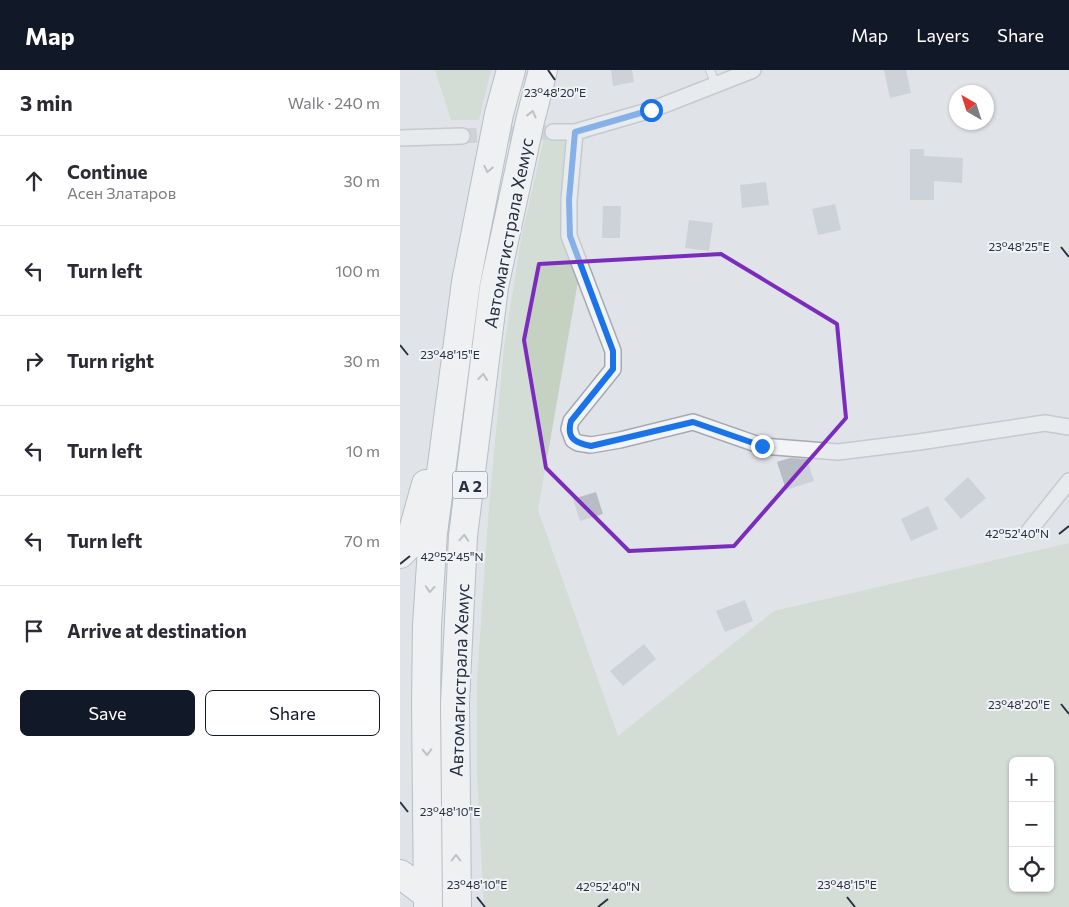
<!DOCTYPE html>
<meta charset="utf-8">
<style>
body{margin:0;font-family:Commissioner,sans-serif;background:#f2f2f3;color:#2b2b33}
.controls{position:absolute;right:15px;bottom:15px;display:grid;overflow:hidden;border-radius:8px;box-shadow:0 1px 4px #0004}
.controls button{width:45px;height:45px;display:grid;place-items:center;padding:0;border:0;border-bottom:1px solid #e1e1e2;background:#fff;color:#2b2b33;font:25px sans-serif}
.compass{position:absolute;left:549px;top:15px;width:45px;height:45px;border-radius:50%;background:#fff;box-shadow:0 1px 4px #0004;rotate:321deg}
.stop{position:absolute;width:15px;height:15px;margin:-11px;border:4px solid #1a73e8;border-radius:50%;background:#fff}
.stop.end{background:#1a73e8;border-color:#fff;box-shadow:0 1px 5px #0008}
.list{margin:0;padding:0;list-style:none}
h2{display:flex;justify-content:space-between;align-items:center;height:65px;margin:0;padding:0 20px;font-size:21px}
h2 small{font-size:16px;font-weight:400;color:#7c7c81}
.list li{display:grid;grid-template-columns:32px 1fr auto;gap:15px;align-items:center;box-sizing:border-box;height:90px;padding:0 20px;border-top:1px solid #e1e1e2}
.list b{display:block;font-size:19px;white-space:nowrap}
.list p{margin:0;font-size:16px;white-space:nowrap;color:#7c7c81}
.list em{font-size:16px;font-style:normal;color:#7c7c81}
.actions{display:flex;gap:10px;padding:15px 20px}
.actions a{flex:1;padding:11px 0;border:1px solid #111827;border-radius:8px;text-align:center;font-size:18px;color:#111827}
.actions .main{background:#111827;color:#fff}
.icon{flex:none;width:28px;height:28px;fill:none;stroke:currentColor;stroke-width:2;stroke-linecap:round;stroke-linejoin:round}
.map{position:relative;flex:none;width:669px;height:837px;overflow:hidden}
header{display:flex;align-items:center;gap:30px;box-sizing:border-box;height:70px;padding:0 25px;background:#111827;color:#fff}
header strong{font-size:24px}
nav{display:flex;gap:28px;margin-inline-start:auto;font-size:18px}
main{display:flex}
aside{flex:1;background:#fff}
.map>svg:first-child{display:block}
.green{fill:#c6d2c1;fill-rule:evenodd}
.building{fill:#b7bcc5}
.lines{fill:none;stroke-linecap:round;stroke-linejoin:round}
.minor-tunnel{stroke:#bbbfc6;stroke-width:15;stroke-dasharray:15 8;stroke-linecap:butt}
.service-casing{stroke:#a5aab2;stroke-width:10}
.minor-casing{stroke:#a5aab2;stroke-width:18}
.motorway-casing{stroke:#87919e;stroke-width:30}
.service{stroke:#f2f4f7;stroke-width:8}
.minor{stroke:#f2f4f7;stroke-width:15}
.motorway{stroke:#fff;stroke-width:28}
.oneway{stroke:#94989f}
.route{stroke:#1a73e8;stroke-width:6}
.marked{fill:none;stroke:#7b2cbf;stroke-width:4;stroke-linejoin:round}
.ticks{fill:none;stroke:#29313f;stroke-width:2}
.labels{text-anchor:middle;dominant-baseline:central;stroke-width:4;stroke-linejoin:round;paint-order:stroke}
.shield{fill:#eff2f6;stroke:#646b76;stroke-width:1}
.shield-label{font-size:16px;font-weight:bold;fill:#29313f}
.street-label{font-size:18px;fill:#29313f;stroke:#eff2f6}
.ticks-label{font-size:12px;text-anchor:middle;fill:#29313f;stroke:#eff2f6;stroke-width:4;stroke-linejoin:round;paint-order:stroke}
</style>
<header>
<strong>Map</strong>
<nav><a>Map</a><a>Layers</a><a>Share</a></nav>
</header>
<main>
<aside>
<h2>3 min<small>Walk · 240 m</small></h2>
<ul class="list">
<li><svg class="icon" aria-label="ahead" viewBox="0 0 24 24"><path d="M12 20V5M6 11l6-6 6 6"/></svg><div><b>Continue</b><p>Асен Златаров</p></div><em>30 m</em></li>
<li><svg class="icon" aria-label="left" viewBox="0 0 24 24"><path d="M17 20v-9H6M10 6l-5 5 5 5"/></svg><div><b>Turn left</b></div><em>100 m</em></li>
<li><svg class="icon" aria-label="right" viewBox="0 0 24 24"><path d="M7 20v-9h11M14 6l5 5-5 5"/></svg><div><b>Turn right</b></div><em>30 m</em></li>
<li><svg class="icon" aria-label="left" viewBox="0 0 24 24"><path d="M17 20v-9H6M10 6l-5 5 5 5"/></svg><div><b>Turn left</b></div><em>10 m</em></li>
<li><svg class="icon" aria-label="left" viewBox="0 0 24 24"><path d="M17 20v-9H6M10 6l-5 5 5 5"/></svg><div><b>Turn left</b></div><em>70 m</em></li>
<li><svg class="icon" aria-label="arrive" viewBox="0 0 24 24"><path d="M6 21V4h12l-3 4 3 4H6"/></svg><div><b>Arrive at destination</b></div></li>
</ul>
<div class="actions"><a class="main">Save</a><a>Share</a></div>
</aside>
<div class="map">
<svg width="669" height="837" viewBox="0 0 669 837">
<rect width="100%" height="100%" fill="#e0e3e8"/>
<path class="green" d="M35,0h56l-12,50h-28z
M171,65l-6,71 15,64 -42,240 80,226 156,-125 295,-68v364h-585l-7,-132v-96l12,-173 15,-159 17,-108 23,-101zM613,691h37v127h-37z"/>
<path class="building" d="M211,0h21l2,12 -21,4z
M484,0h22l5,23 -21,5z
M510,79h14v7l39,2 -1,25 -28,-2v19h-24z
M366,112l3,23 -27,3 -2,-23z
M435,134l6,26 -23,5 -6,-26z
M203,136h18l-1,32h-18z
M289,150l24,3 -4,28 -24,-3z
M390,388l17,1 7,22 -28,9 -9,-28z
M568,407l18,21 -25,21 -17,-20z
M196,422l7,22 -23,7 -7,-22z
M528,436l10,23 -27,12 -10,-22z
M345,530l8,21 -28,11 -9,-21z
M244,574l12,15 -33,27 -13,-15z"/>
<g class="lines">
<path class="minor-tunnel" d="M62,66l91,-4"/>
<defs>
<path id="service" d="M310,0l6,15"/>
<path id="minor" d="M153,62h22l76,-22 102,-40
M175,62l-6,68v36l44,115v18l-42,52 -2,8 4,11 5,3 13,2 29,-5 73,-18 69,24 76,6 81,-10 126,-19 24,4
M0,68l62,-2
M629,461l40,-50"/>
<path id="motorway" d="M0,484l9,-9 17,-61
M0,804l28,21
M28,837l-2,-204 1,-78 6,-92 33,-251 33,-168 12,-44
M57,837l-2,-204 8,-167 31,-249 36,-166 13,-51"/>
</defs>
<use href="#service" class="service-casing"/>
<use href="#minor" class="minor-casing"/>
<use href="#motorway" class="motorway-casing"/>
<use href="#service" class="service"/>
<use href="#minor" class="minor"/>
<use href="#motorway" class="motorway"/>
</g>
<defs><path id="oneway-chevron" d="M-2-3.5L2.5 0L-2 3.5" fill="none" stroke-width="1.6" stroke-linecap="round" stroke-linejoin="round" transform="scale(1.25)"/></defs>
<g class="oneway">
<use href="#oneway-chevron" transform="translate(132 44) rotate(-76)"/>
<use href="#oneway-chevron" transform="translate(88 99) rotate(101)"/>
<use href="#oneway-chevron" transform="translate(83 307) rotate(-83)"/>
<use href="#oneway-chevron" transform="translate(64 468) rotate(-86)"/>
<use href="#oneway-chevron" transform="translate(30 519) rotate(94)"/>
<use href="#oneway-chevron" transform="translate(27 682) rotate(89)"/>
<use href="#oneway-chevron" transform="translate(56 788) rotate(-90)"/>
</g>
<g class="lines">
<path class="route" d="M251,40l-76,22 -6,68 1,36 43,115v18l-42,52c-5,18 5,22 20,25l102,-24 69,24"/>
</g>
<path d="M0 0H669V837H0ZM321,184l116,70 9,94 -112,128 -105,5 -83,-83 -22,-128 15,-76z" fill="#e0e3e8" fill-opacity=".55" fill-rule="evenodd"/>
<path class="marked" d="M321,184l116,70 9,94 -112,128 -105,5 -83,-83 -22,-128 15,-76z"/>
<path class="ticks" d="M148,0l7,10M661,177l8,10M0,275l8,10M659,464l10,-8M0,494l10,-8M661,634l8,10M0,732l8,10M77,827l8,10M447,827l8,10M198,837l10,-8"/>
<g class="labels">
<rect class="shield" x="52.5" y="401.5" width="35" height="27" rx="4"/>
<g class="shield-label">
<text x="70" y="415">A 2</text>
</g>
<g class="street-label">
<text transform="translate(108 163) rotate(-79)">Автомагистрала Хемус</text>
<text transform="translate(59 610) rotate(-88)">Автомагистрала Хемус</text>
</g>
</g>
<g class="ticks-label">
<text x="155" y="27">23°48'20"E</text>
<text x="619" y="181">23°48'25"E</text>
<text x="50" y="289">23°48'15"E</text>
<text x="617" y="468">42°52'40"N</text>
<text x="52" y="491">42°52'45"N</text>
<text x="619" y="639">23°48'20"E</text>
<text x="50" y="746">23°48'10"E</text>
<text x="77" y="819">23°48'10"E</text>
<text x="447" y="819">23°48'15"E</text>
<text x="208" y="821">42°52'40"N</text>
</g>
</svg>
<div class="controls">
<button>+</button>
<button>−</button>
<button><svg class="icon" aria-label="locate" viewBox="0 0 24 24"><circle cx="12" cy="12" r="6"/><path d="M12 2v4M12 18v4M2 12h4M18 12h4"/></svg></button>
</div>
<svg class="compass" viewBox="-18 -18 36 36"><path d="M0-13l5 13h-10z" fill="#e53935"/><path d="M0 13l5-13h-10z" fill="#7c7c81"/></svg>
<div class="stop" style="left:251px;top:40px"></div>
<div class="stop end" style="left:362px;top:376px"></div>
</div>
</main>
